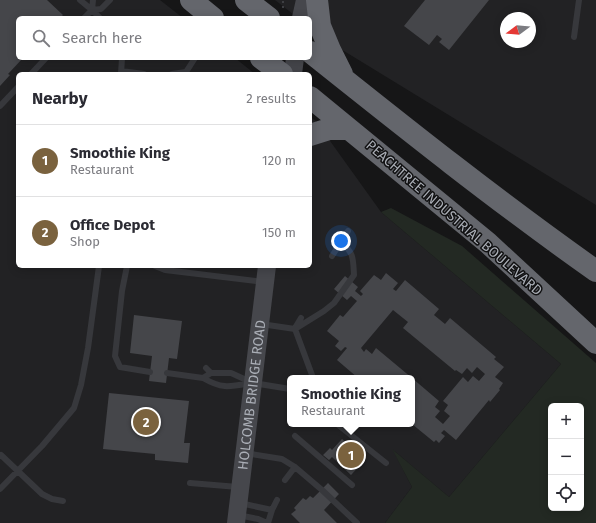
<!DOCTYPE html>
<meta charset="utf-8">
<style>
body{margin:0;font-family:"Fira Sans",sans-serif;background:#f2f2f3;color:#2b2b33}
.controls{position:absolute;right:12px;bottom:12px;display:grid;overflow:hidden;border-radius:6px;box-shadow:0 2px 10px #0003}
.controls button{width:36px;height:36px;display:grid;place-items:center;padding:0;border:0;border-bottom:1px solid #e1e1e2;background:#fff;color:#2b2b33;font:20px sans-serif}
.compass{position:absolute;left:500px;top:12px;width:36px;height:36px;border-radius:50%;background:#fff;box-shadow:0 2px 10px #0003;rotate:254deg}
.you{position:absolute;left:341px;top:241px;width:14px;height:14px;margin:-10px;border:3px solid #fff;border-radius:50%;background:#1a73e8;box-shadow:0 0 0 6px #1a73e833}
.badge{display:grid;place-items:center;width:26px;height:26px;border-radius:50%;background:#7a623e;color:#fff;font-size:13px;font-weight:700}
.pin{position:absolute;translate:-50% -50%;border:2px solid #fff;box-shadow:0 1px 4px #0006}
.popup{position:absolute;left:287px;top:375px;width:128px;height:52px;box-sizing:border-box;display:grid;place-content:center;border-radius:6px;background:#fff;filter:drop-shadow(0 1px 3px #0005);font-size:13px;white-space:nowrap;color:#7c7c81}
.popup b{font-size:15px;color:#2b2b33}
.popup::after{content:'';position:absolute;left:50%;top:100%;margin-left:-8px;border:8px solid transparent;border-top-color:#fff}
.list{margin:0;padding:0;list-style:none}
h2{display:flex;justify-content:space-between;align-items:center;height:52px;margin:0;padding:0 16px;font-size:17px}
h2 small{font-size:13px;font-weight:400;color:#7c7c81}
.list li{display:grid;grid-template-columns:26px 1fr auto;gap:12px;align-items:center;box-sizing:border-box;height:72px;padding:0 16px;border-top:1px solid #e1e1e2}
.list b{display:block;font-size:15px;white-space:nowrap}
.list p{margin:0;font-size:13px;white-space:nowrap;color:#7c7c81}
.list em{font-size:13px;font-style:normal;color:#7c7c81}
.icon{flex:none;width:22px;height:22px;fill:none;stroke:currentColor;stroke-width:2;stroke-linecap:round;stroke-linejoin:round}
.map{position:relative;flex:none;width:596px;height:523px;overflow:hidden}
.search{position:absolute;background:#fff;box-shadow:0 2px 10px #0003;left:16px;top:16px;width:296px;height:44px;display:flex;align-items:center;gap:10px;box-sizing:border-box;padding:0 14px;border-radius:6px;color:#7c7c81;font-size:15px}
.panel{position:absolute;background:#fff;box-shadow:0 2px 10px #0003;left:16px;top:72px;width:296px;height:196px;border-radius:6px}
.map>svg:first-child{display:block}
.built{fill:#222224;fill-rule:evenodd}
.green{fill:#232923;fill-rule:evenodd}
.building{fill:#45464a}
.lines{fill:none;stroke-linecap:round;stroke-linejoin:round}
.path{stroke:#3e3f43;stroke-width:2;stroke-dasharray:2 3;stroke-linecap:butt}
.lane{stroke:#37383c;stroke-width:6}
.secondary{stroke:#46474c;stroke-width:18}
.highway{stroke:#64666c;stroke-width:22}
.labels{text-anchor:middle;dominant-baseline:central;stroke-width:3;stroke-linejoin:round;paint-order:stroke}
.street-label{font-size:14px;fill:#aaaeb6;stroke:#111112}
</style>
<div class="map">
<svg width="596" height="523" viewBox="0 0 596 523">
<rect width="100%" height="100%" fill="#161617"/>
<path class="built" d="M0,0h160l23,18h-165v40h217l20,16h-237v192h292v-149l5,3 66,92 180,152 -112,133 -56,-47 19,37 -27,36h-385zM290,378h122v46h-122z
M275,0h321v205l-270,-165 -16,-22h-12zM506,18h24v24h-24z"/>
<path class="green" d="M391,208l71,38 134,117v160h-211l27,-36 -20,-38 57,48 112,-133 -180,-152zM551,406h30v102h-30z"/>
<path class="building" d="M0,0h47l16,15 -3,3h-42v40h5l-15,16 2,1 -10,11z
M425,0h64l-40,50 -10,-8 3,-3 -5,-4 -8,10 -25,-19z
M386,273l12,10 -5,6 3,2 9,-11 34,29 -5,6 11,9 5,-6 46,39 -2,2 10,8 -9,10 8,6 -4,6 1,1 -10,12 -1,-2 -33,40 -12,-10 -3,3 4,3 -6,7 -3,-3 -2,2 -22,-18v-46l27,23 -4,6 5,4 -5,6 8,7 7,-8 -6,-5 4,-6 -5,-4 20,-24 5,5 5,-6 6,5 6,-7 -8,-7 -5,6 -5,-5 -5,6 -6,-4 -1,1 -52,-43 5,-6 -15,-12 -32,38 3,4 2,-3 6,5 4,-6 36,30h-54l-21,-18 10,-12 -2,-1 -4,4 -6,-5 4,-5 -12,-10 13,-16 3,2 14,-16 -6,-5 -4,4 -13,-11 11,-13 13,11 -3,4 6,5 2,-2 -3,-3 14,-16 7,5z
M134,315l48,6 -5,38 -8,-1 -3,25 -17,-2 3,-25 -22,-3z
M109,393l80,8 -5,42h6l-2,20 -33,-3v-6l-52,-5z
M342,439l23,21 -14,15 -19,-18 -3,3 -6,-5 7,-7 2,2z
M328,483l11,11 -15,16 13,13h-37l-9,-9 5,-4 -2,-2 9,-10 3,2 4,-4 3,2z"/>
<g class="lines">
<path class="path" d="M283,1v8"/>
<path class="lane" d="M80,0l12,10 8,8
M92,10l9,-1 9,-9
M84,18l8,-8 1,-10
M574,37l5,-37
M121,71l23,3
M31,74l15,-16
M121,74l1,-16
M172,74l14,-2
M187,74l-1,-2 9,-14
M0,106l18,-19
M332,256l16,-25
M127,266l-5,25 -7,65 5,11 30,5
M155,266l10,4 99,12
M261,324l34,5 17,46
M295,328l6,-10
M295,329l29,-18 10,-8 20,-28c-1,-17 0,-22 -13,-33
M206,368l5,5 -8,5c19,11 26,9 47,5
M167,373l36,5
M211,373h20l22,10 37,6
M337,424l49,39
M295,436l57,49
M245,453l37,6 13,8
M0,456l1,-1 41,39 10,5 11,2
M285,480l10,-13 27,23 35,33
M190,483l48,4
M0,489l42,-43 32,-38 7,-23 7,-37 11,-82
M240,503l32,7
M238,515l20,4 9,4
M268,523l4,-13 5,-10"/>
<g class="secondary">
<path d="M301,18l4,-18"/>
<path d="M293,74l2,-16"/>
<path id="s1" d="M236,523l31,-257"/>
</g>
<path class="highway" d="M191,0l22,18
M246,0l23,18
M317,0l3,26 10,24 12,24
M310,52c94,75 188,150 286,219
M261,58l21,16
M310,97l178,146 108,100
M310,135l19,-6h20"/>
</g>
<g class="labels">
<g class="street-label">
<text transform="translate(454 218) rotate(41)">PEACHTREE INDUSTRIAL BOULEVARD</text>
<text stroke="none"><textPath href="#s1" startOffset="129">HOLCOMB BRIDGE ROAD</textPath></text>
</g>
</g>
</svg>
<div class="controls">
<button>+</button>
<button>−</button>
<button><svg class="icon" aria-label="locate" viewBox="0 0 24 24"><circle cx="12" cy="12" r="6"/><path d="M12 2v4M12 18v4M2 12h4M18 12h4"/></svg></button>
</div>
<svg class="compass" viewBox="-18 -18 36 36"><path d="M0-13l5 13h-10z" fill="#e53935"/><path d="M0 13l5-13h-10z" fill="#7c7c81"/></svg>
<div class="you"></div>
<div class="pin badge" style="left:351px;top:455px">1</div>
<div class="popup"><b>Smoothie King</b>Restaurant</div>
<div class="pin badge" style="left:146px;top:422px">2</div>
<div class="search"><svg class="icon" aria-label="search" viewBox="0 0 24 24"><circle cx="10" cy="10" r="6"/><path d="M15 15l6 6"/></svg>Search here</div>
<section class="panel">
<h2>Nearby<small>2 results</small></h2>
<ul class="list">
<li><span class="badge">1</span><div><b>Smoothie King</b><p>Restaurant</p></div><em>120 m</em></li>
<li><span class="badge">2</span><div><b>Office Depot</b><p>Shop</p></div><em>150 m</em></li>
</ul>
</section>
</div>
